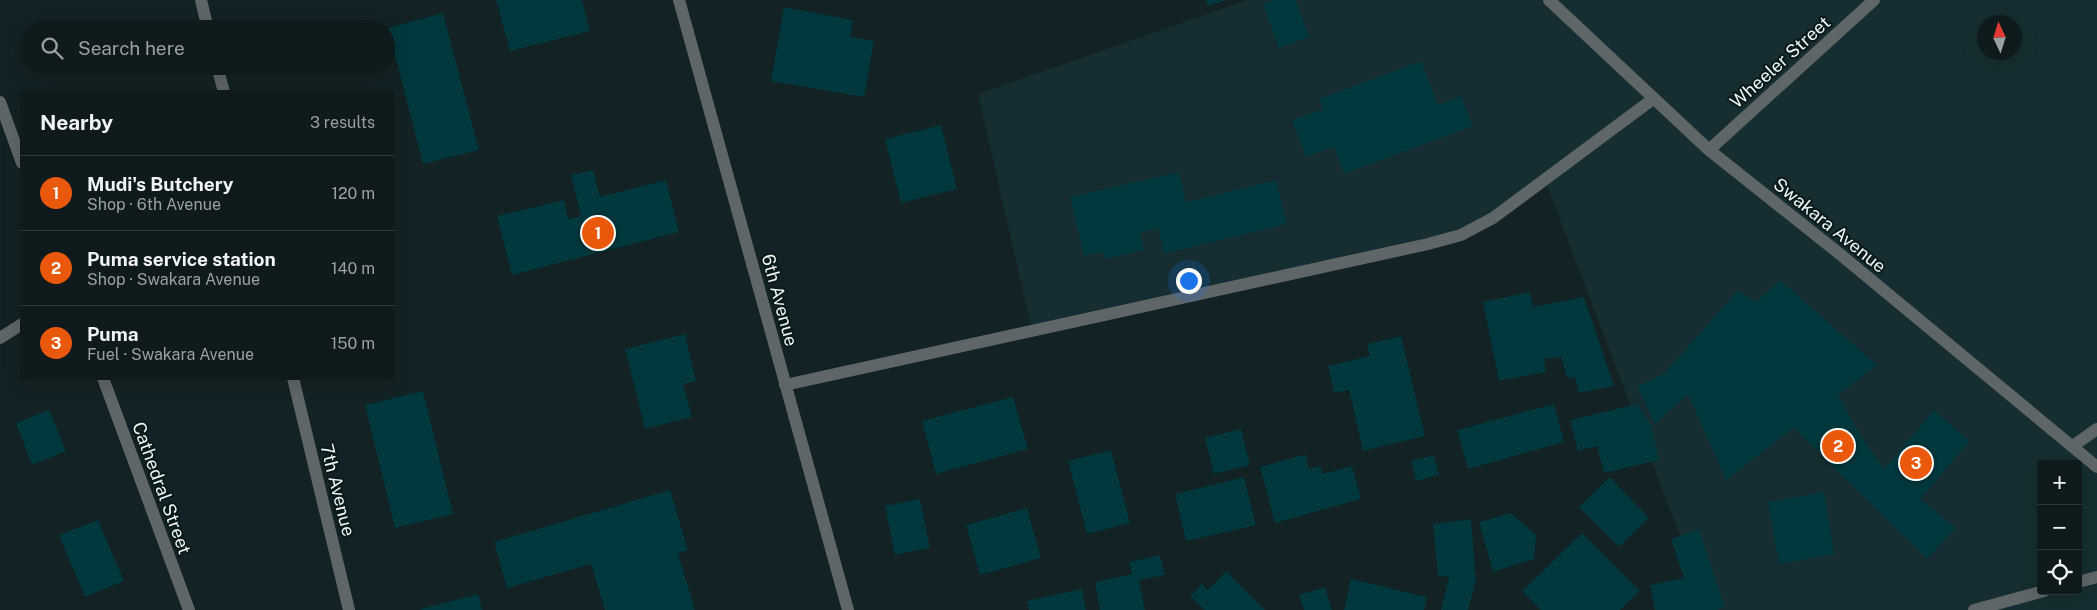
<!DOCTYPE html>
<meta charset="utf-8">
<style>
body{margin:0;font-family:"Public Sans",sans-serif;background:#1c2728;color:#f1f3f6}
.controls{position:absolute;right:15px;bottom:15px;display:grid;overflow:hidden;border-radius:5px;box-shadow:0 5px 20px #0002}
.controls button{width:45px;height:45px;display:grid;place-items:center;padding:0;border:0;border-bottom:1px solid #2e383a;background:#0e1a1b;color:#f1f3f6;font:25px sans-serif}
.compass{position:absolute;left:1977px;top:15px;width:45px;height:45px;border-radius:50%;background:#0e1a1b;box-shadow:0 5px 20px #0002;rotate:356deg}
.you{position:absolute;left:1188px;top:280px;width:18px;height:18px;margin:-12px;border:4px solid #fff;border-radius:50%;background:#1a73e8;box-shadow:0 0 0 8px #1a73e833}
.badge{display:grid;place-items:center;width:32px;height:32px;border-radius:50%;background:#ea580c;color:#fff;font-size:16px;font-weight:700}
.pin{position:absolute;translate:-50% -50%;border:2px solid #fff;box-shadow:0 1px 5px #0006}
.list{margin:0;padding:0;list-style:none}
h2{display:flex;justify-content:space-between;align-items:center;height:65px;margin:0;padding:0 20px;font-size:21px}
h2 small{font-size:16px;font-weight:400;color:#9ba1a3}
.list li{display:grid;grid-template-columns:32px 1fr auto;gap:15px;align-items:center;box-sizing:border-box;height:75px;padding:0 20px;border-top:1px solid #2e383a}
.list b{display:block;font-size:19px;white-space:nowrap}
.list p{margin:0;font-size:16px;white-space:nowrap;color:#9ba1a3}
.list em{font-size:16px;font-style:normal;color:#9ba1a3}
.icon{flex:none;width:28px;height:28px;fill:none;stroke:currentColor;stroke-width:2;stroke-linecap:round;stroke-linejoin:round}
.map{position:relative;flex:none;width:2097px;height:610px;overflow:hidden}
.search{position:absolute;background:#0e1a1b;box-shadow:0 5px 20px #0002;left:20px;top:20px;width:375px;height:55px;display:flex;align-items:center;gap:12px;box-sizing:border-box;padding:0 18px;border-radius:28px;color:#9ba1a3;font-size:19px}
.panel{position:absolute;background:#0e1a1b;box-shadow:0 5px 20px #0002;left:20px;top:90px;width:375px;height:290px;border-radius:5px}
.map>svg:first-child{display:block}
.built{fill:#162e31;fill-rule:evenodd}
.building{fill:#00383d}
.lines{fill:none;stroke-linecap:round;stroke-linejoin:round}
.minor{stroke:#5f6667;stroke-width:12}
.labels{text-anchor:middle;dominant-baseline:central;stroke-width:4;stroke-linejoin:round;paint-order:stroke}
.street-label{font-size:18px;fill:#ecf6f7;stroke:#0a191a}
</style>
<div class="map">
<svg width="2097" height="610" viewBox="0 0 2097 610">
<rect width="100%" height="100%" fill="#132224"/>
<path class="built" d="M1247,0h850v610h-389l-163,-430 -84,55 -429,96 -54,-237zM1984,22h30v30h-30zM2041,464h37v127h-37z"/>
<path class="building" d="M496,0h86l8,31 -80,20z
M1206,0h20l-18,6z
M1273,0h23l13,37 -30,11 -16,-44z
M784,7l69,13 -3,17 24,4 -10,56 -93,-16z
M443,13l36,137 -56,14 -35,-136z
M1421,61l17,44 23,-9 12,30 -129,48 -10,-27 -28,10 -14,-37 31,-11 -4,-10z
M941,125l16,64 -56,14 -16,-64z
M593,170l7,27 66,-17 13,52 -167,43 -15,-59 67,-16 4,19 13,-3 -10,-41z
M1179,172l7,30 90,-22 11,44 -123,30 -6,-26 -18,5 4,17 -38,9 -2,-7 -20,4 -14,-59z
M1780,280l97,85 -39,30 23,41 23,33 50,-59 36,31 -50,58 36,29 -29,31 -133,-131 -68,52 -38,-86 -33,30 -18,-37 28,-14 73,-83 18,12z
M1530,292l3,15 51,-10 30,89 -35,7 -4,-16 -8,1 -6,-21 -17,2 2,13 -47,9 -16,-79z
M685,334l11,47 -13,3 9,33 -47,12 -20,-80z
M1401,336l24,100 -62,15 -14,-61 -15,3 -6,-27 42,-10 -3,-12z
M423,391l30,123 -58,14 -30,-123z
M1013,397l15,52 -92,25 -14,-53z
M1554,404l10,38 -96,27 -11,-39z
M1637,404l14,21 8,35 -55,13 -7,-27 -19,5 -8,-31z
M49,410l17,41 -34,14 -16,-42z
M1241,429l9,36 -36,9 -9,-36z
M1111,450l19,73 -43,11 -19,-73z
M1306,454l3,15 11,-3 3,8 29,-8 9,33 -86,24 -15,-56z
M1434,455l5,20 -23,6 -5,-20z
M1244,477l12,48 -70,16 -11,-47z
M1610,477l39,41 -30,29 -40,-40z
M670,490l18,60 -10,3 17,57h-90l-14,-46 -84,24 -13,-46z
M1824,492l10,62 -55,10 -11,-62z
M920,499l10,49 -35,7 -10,-49z
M1027,508l14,50 -61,17 -14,-50z
M1511,513l25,22 -2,24 -41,13 -14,-50z
M1471,519l5,61 -8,30h-27l8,-33 -11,-1 -5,-52z
M98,520l26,61 -39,16 -26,-62z
M1699,529l26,78 -9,3h-61l-5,-25 34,-7 -13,-39z
M1582,533l58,58 -20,19h-79l-19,-19z
M1160,555l5,20 -26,5 6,30h-45l-5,-28 37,-8 -3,-12z
M1226,571l39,39h-60l-15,-14 12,-12 6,6z
M1351,579l76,18 -3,13h-80z
M1325,587l7,23h-28l-5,-15z
M1082,589l4,21h-57l-2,-9z
M478,594l4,16h-61v-1z"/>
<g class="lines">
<path class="minor" d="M201,0l7,29
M679,0l169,610
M1549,0l160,150 132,105 256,212
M217,66l7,26
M0,102l22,61
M1709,150l165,-150
M0,338l22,-14
M103,378l86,232
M293,378l56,232
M785,385l643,-141 33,-9 32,-17 160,-119
M2073,446l24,-17
M2078,582l19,-5
M1974,610l70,-19"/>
</g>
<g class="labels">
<g class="street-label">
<text transform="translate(1780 62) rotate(-42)">Wheeler Street</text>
<text transform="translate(1830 225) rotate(39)">Swakara Avenue</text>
<text transform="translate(780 300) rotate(75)">6th Avenue</text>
<text transform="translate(162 488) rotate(70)">Cathedral Street</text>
<text transform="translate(338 490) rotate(76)">7th Avenue</text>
</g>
</g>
</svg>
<div class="controls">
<button>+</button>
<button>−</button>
<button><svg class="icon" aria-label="locate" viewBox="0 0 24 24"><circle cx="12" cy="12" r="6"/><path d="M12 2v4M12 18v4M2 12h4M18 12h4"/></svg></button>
</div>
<svg class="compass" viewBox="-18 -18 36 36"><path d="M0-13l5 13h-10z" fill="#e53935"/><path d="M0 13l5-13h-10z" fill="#9ba1a3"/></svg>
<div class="you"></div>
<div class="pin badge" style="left:598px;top:233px">1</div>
<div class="pin badge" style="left:1838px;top:446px">2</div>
<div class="pin badge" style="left:1916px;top:463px">3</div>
<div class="search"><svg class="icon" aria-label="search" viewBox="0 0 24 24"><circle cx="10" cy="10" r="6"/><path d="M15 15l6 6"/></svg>Search here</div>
<section class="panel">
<h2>Nearby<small>3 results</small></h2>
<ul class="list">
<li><span class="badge">1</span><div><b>Mudi's Butchery</b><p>Shop · 6th Avenue</p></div><em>120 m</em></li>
<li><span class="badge">2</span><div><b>Puma service station</b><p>Shop · Swakara Avenue</p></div><em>140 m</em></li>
<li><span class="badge">3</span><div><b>Puma</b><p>Fuel · Swakara Avenue</p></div><em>150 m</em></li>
</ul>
</section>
</div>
